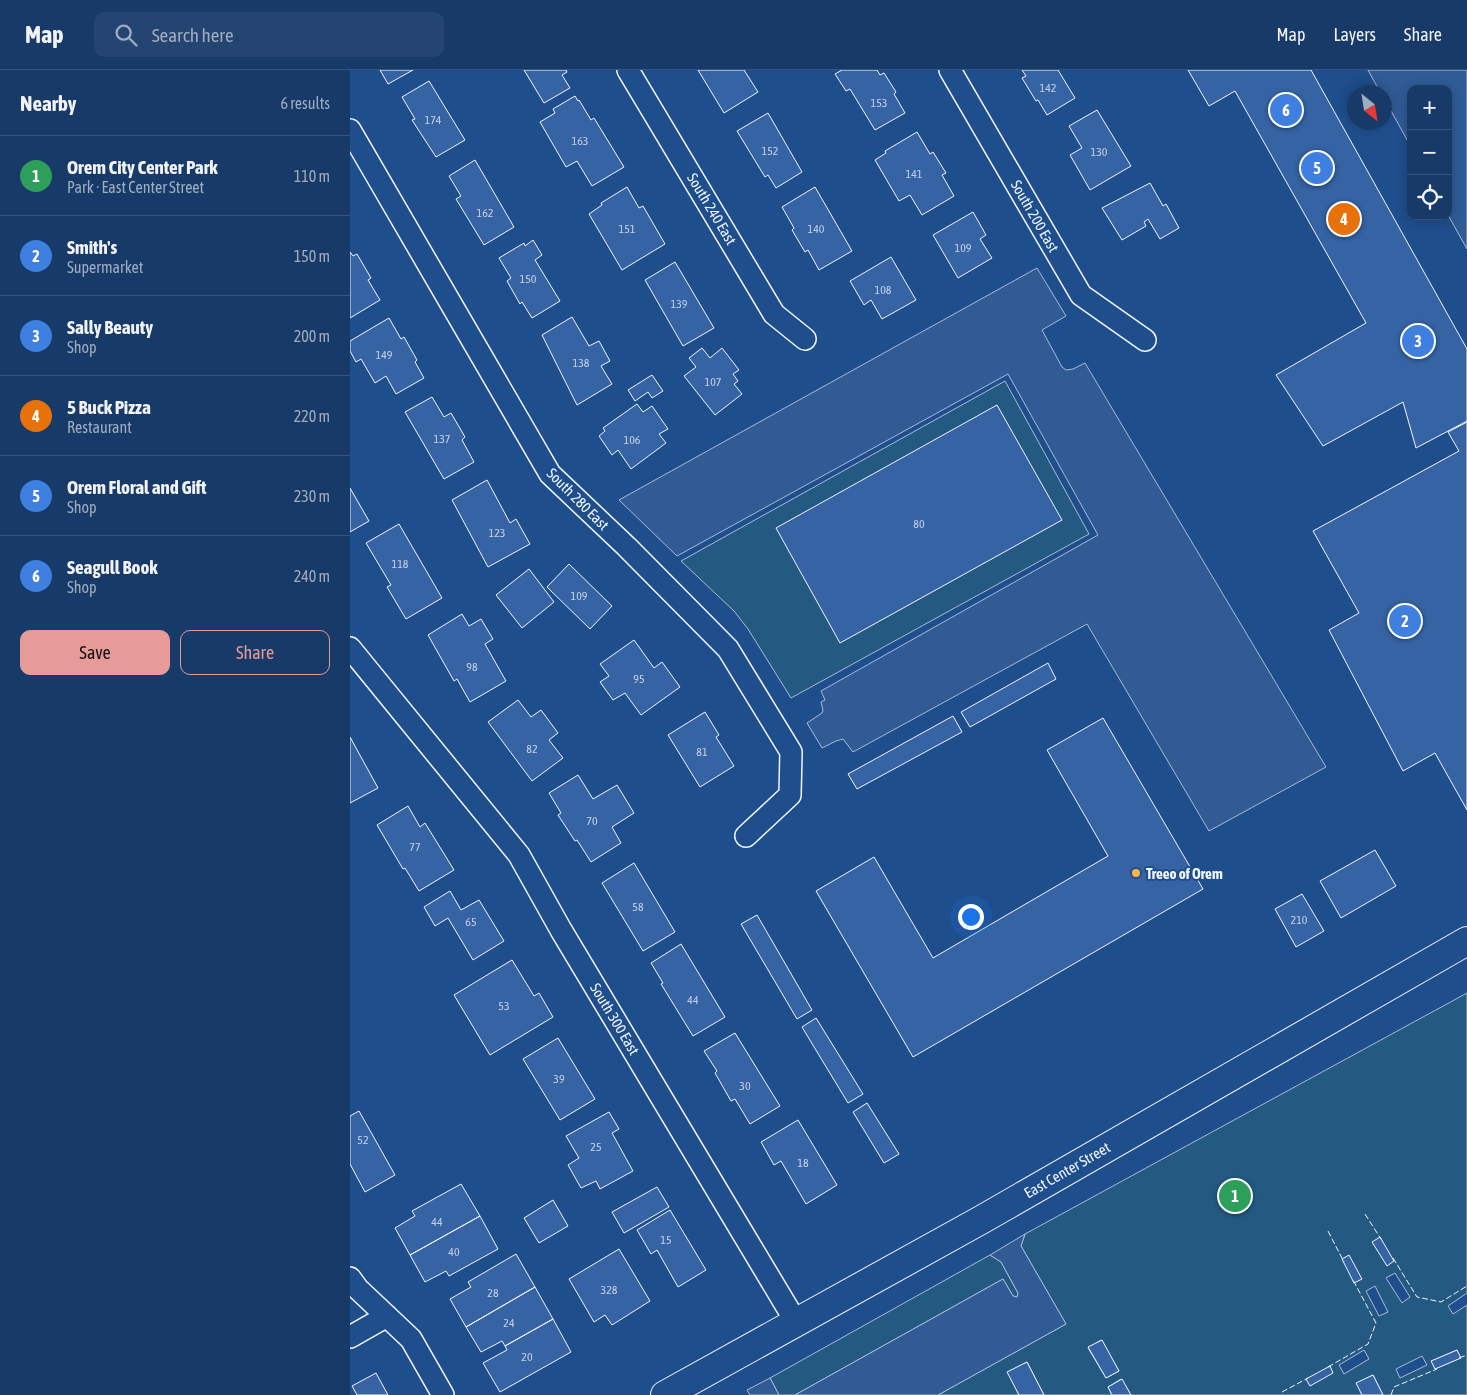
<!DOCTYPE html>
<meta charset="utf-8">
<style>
body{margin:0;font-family:"Asap Condensed",sans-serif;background:#244571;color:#f1f3f6}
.controls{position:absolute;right:15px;top:15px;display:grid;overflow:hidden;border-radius:10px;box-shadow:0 2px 12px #0003}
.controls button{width:45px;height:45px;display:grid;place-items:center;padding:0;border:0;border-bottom:1px solid #36547d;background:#173a69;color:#f1f3f6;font:25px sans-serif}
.compass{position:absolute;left:997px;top:15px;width:45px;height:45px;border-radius:50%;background:#173a69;box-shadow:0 2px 12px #0003;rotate:150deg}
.you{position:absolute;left:620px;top:846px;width:18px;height:18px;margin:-12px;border:4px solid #fff;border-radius:50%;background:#1a73e8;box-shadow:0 0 0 8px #1a73e833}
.badge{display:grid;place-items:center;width:32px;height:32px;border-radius:50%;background:#e69b98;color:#fff;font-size:16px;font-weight:700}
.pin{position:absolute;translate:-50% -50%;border:2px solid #fff;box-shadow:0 1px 5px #0006}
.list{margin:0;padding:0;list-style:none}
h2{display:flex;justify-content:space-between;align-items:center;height:65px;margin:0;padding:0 20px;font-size:21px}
h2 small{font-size:16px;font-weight:400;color:#9eadc0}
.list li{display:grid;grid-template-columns:32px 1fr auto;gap:15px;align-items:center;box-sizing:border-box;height:80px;padding:0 20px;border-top:1px solid #36547d}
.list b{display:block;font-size:19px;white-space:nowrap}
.list p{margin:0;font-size:16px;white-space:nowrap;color:#9eadc0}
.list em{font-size:16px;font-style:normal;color:#9eadc0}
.actions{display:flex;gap:10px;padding:15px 20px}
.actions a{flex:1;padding:11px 0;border:1px solid #e69b98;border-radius:10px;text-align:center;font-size:18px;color:#e69b98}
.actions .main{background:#e69b98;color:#111}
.icon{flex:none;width:28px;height:28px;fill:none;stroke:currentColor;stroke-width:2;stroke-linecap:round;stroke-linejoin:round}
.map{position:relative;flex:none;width:1117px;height:1325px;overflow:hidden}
header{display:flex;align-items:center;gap:30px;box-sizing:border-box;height:70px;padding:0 25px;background:#173a69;border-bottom:1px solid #36547d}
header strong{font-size:24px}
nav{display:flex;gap:28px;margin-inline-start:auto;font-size:18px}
.search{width:350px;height:45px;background:#244571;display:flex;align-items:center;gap:12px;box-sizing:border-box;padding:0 18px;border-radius:10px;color:#9eadc0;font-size:19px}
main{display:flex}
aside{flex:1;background:#173a69}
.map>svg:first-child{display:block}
.green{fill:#245a82;stroke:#a8bbd7;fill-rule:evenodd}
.parking{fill:#305b95;stroke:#a8bbd7}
.building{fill:#3563a3;stroke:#f2f6ff}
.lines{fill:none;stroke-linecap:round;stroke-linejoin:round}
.street-casing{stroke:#f2f6ff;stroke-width:24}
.primary-casing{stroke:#f2f6ff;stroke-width:30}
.street{stroke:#1f4e8c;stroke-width:21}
.primary{stroke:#1f4e8c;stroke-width:28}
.fence{stroke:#f2f6ff;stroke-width:1;stroke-dasharray:6 2.5;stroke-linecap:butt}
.poi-dot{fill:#ffb74d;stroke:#1f4e8c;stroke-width:2}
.labels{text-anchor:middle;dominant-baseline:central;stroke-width:4;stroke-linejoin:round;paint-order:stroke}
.number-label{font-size:12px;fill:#c3d1e8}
.street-label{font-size:15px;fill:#f2f6ff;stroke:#1f4e8c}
.poi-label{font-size:15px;font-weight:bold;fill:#f2f6ff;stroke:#1f4e8c;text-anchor:start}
</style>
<header>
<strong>Map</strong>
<div class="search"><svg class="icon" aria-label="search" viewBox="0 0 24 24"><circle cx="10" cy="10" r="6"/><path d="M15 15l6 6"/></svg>Search here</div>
<nav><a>Map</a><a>Layers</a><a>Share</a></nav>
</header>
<main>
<aside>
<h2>Nearby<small>6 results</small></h2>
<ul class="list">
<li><span class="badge" style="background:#2e9e5b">1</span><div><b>Orem City Center Park</b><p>Park · East Center Street</p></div><em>110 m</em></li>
<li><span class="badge" style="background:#3f7fe0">2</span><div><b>Smith's</b><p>Supermarket</p></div><em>150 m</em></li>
<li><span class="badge" style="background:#3f7fe0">3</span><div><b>Sally Beauty</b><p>Shop</p></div><em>200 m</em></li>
<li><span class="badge" style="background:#e8710a">4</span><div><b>5 Buck Pizza</b><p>Restaurant</p></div><em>220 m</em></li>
<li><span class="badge" style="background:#3f7fe0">5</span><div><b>Orem Floral and Gift</b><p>Shop</p></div><em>230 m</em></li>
<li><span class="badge" style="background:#3f7fe0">6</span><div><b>Seagull Book</b><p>Shop</p></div><em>240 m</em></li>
</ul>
<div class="actions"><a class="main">Save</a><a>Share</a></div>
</aside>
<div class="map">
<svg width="1117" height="1325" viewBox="0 0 1117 1325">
<rect width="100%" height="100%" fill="#1f4e8c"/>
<path class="green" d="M655,311l84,153 -298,164 -43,-69 -14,-18 -53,-50z
M1117,923v300l-19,13 5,8 14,-9v90h-84l-10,-20 -16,8 5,12h-231l-10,-16 -13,8 4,8h-68l-17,-33 -19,10 11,23h-81l128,-71 -45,-78 4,-12zM1045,1203l15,24 -8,6 -16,-25zM1025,1216l13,26 -9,4 -13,-25zM751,1270l18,31 -13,7 -18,-30zM1014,1280l5,9 -25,15 -5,-9zM1107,1280l3,8 -25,11 -3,-8zM1072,1286l5,9 -27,13 -4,-9z
M640,1185l11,7 17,31 -1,4 -4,-1 -10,-17 -208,116h-16l-9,-17z"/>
<path class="parking" d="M1018,0h99v179l-19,-34v-126h-37v58l-26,-47 -1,-8h-4z
M687,198l29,48 -24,14 20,37 4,3 7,-1 12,-6 241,404 -117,64 -122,-207 -234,128 -10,-13 -7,2 -14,7 -15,-25 15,-10 1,-3 -2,-8 4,-2 -4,-9 277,-156 -90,-161 -331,182 -58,-56z
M675,1164l-4,12 45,78 -128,71h-143l208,-116 10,17 4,1 1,-4 -17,-31 -11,-7z
M420,1308l9,17h-29l-3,-5z"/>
<path class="building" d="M30,0h33l-25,14z
M174,0h42l1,2 -5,3 8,13 -26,15z
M348,0h46l14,22 -34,21z
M492,0h35l3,5 4,-2 12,19 -2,2 11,19 -30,17 -25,-41 -4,2 -11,-17z
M672,0h36l17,28 -28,17 -9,-15 -2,1 -14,-23 4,-2z
M838,0h123l156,279v72l-51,27 -13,-46 -80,44 -47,-71 90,-52 -131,-232 -26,15z
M79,11l36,59 -29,17 -24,-37 3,-1 -13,-22z
M225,26l3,5 1,-1 12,20 3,-2 30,49 -32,19 -15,-25 -11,6 -26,-45 15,-9 -2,-4z
M747,40l34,56 -41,24 -20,-35 12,-7 -13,-22z
M418,43l34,59 -26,16 -8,-13 -3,2 -28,-46z
M567,62l13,22 3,-2 13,21 -4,2 12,21 -32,19 -12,-20 -11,6 -24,-41 11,-7 -1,-2z
M125,90l39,67 -30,18 -28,-46 5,-3 -12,-20z
M800,113l13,23 3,-2 13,24 -19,11 -12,-20 -4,3 2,4 -24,14 -20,-32z
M277,117l12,21 4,-2 22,38 -43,26 -33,-56 13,-9 -1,-2z
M465,117l37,64 -33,19 -11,-20 -3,2 -13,-22 2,-2 -12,-21z
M623,142l13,23 -6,4 12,19 -34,20 -25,-43z
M183,170l9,15 -7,5 25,41 -28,17 -10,-16 -2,2 -13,-23 4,-3 -12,-20 25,-15 1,3z
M0,182l3,4 4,-2 14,24 -3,2 12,20 -30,18z
M541,187l25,43 -34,19 -11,-19 -7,5 -14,-24z
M325,192l39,66 -31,18 -38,-66z
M222,247l17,29 10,-5 11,20 -9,5 11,18 -35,21 -35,-70z
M39,248l12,21 3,-2 13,23 -2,2 9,16 -28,16 -10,-18 -11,7 -14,-24 -5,3 -6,-11v-10z
M352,278l8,10 12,-10 17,22 -6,4 5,7 -4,3 8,10 -27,21 -31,-39 12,-9 -7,-9z
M302,305l11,16 -11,7 -4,-6 -13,9 -7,-11z
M82,327l12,20 7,-4 14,24 -3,3 12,22 -30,17 -39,-67z
M287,334l6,8 9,-6 16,23 -9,5 7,9 -35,26 -13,-19 -6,5 -13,-19 6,-5 -2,-3z
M647,335l65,115 -222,123 -64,-115z
M1117,352v388l-32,-57 -32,18 -74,-141 30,-17 -46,-82 146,-80 -11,-19z
M137,410l23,43 6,-4 14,25 -42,23 -36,-67z
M0,418l19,33 -19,11z
M49,454l43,74 -36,21 -19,-32 4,-2 -25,-42z
M219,494l43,42 -22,23 -43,-42z
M179,499l25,33 -32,26 -26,-33z
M112,544l7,12 12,-7 12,20 -8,5 21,37 -36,21 -13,-23 -3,2 -26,-46z
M284,570l20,28 8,-6 18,25 -39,28 -16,-22 -12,7 -13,-18 9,-6 -9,-12z
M698,593l8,16 -86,48 -9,-15z
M168,630l13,17 10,-7 17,23 -9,7 14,18 -31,23 -44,-59z
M355,642l14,23 -3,2 18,29 -34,21 -32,-52z
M603,646l9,16 -105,57 -9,-15z
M753,648l100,171 -290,168 -97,-166 58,-34 59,101 175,-102 -61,-106z
M0,667l28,51 -28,15z
M228,705l15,24 24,-14 17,28 -22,14 9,16 -30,19 -14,-22 -2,1 -17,-26 3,-2 -12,-20z
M58,736l12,21 5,-4 29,47 -35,21 -14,-23 -2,1 -26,-44z
M1025,780l21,36 -55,32 -21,-37z
M284,793l41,69 -32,19 -41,-68z
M100,821l11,19 18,-10 25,41 -31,19 -25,-42 -13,8 -11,-19z
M952,824l22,37 -28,16 -21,-38z
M407,845l55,95 -15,9 -56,-95z
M331,874l44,73 -32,19 -32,-52 2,-1 -12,-20z
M162,890l22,36 5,-3 14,24 -63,38 -36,-60z
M466,948l47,76 -15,9 -46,-76z
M385,963l45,73 -30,18 -15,-25 -4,2 -16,-28 2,-2 -13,-20z
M208,968l37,61 -35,21 -37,-61z
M517,1033l32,51 -15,9 -31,-51z
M9,1041l36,64 -30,17 -15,-28v-48z
M259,1042l10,17 -7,4 21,38 -33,18 -4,-8 -15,7 -13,-23 11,-7 -13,-22z
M448,1050l39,65 -31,19 -25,-43 -7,4 -13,-23z
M111,1114l19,32 -70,39 -15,-27 20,-12 -3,-5z
M307,1117l12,20 -45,26 -12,-21z
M203,1130l15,26 -29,17 -15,-25z
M320,1140l36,60 -28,17 -21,-37 -6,4 -14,-24z
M130,1146l18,33 -49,27 -3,-5 -21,11 -15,-27z
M1030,1167l14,24 -7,5 -15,-24z
M269,1179l31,52 -38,24 -7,-10 -11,7 -25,-43z
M166,1184l19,33 -69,40 -16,-28 21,-12 -3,-5z
M999,1185l13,24 -8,4 -12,-24z
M185,1217l18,32 -48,27 -3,-5 -21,11 -15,-25z
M203,1249l18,33 -71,40 -17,-29 24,-13 -2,-4z
M752,1270l17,31 -13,7 -18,-31z
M1107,1280l4,8 -26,11 -4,-8z
M677,1292l17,33h-25l-12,-23z
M980,1296l3,7 -23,13 -4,-7z
M26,1303l12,22h-31l-5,-9z
M1023,1305l10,20h-21l-6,-12z
M772,1309l9,16h-19l-4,-8z"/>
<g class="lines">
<defs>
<path id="street" d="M278,0l146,244 31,25
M600,0l131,225 64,45
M0,60l200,344 77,73 101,102 63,103 -1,43 -44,41
M0,578l169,207 42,75 235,392
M0,1208l8,11 53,50 32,56
M0,1267l37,-21"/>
<path id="primary" d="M315,1325l316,-175 486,-279"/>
</defs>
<use href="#street" class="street-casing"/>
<use href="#primary" class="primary-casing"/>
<use href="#street" class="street"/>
<use href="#primary" class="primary"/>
<path class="fence" d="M1015,1144l16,25
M978,1161l16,31
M1043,1188l24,39 24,5 26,-16
M1109,1288l8,-3
M978,1297l40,-23 8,-21 -23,-43
M932,1322l26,-14
M1041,1325l3,-8 43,-18"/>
</g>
<circle class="poi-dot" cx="786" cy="803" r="5"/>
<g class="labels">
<g class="number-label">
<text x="698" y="18">142</text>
<text x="529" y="33">153</text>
<text x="83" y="50">174</text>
<text x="230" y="71">163</text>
<text x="420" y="81">152</text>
<text x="749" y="82">130</text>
<text x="564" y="104">141</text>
<text x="135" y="143">162</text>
<text x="277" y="159">151</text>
<text x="466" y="159">140</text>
<text x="613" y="178">109</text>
<text x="178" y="209">150</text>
<text x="533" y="220">108</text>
<text x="329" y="234">139</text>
<text x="34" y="285">149</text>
<text x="231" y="293">138</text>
<text x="363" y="312">107</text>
<text x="92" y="369">137</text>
<text x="282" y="370">106</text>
<text x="569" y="454">80</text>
<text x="147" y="463">123</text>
<text x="50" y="494">118</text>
<text x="229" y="526">109</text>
<text x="122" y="597">98</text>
<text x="289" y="609">95</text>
<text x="182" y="679">82</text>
<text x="352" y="682">81</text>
<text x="242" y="751">70</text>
<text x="65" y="777">77</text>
<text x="288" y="837">58</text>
<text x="949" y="850">210</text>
<text x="121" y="852">65</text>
<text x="343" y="930">44</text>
<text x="154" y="936">53</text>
<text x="209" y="1009">39</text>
<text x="395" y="1016">30</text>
<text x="13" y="1070">52</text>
<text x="246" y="1077">25</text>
<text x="453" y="1093">18</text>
<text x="87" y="1152">44</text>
<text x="316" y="1170">15</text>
<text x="104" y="1182">40</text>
<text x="259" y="1220">328</text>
<text x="143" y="1223">28</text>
<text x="159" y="1253">24</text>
<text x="177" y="1287">20</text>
</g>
<g class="street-label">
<text transform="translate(362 139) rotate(59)">South 240 East</text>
<text transform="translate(685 146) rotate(60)">South 200 East</text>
<text transform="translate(228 429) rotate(45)">South 280 East</text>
<text transform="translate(265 949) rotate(59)">South 300 East</text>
<text transform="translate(717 1100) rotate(-30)">East Center Street</text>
</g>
<g class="poi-label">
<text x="796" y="803">Treeo of Orem</text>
</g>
</g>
</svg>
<div class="controls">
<button>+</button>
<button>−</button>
<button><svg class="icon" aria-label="locate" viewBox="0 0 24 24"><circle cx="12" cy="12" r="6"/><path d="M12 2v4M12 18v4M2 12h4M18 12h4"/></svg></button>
</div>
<svg class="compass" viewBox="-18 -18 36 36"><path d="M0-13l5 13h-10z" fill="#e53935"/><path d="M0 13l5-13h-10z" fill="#9eadc0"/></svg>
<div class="you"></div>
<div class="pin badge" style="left:885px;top:1126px;background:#2e9e5b">1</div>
<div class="pin badge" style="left:1055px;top:551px;background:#3f7fe0">2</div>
<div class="pin badge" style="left:1068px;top:271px;background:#3f7fe0">3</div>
<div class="pin badge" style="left:994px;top:149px;background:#e8710a">4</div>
<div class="pin badge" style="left:967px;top:98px;background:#3f7fe0">5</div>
<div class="pin badge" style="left:936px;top:40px;background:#3f7fe0">6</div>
</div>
</main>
